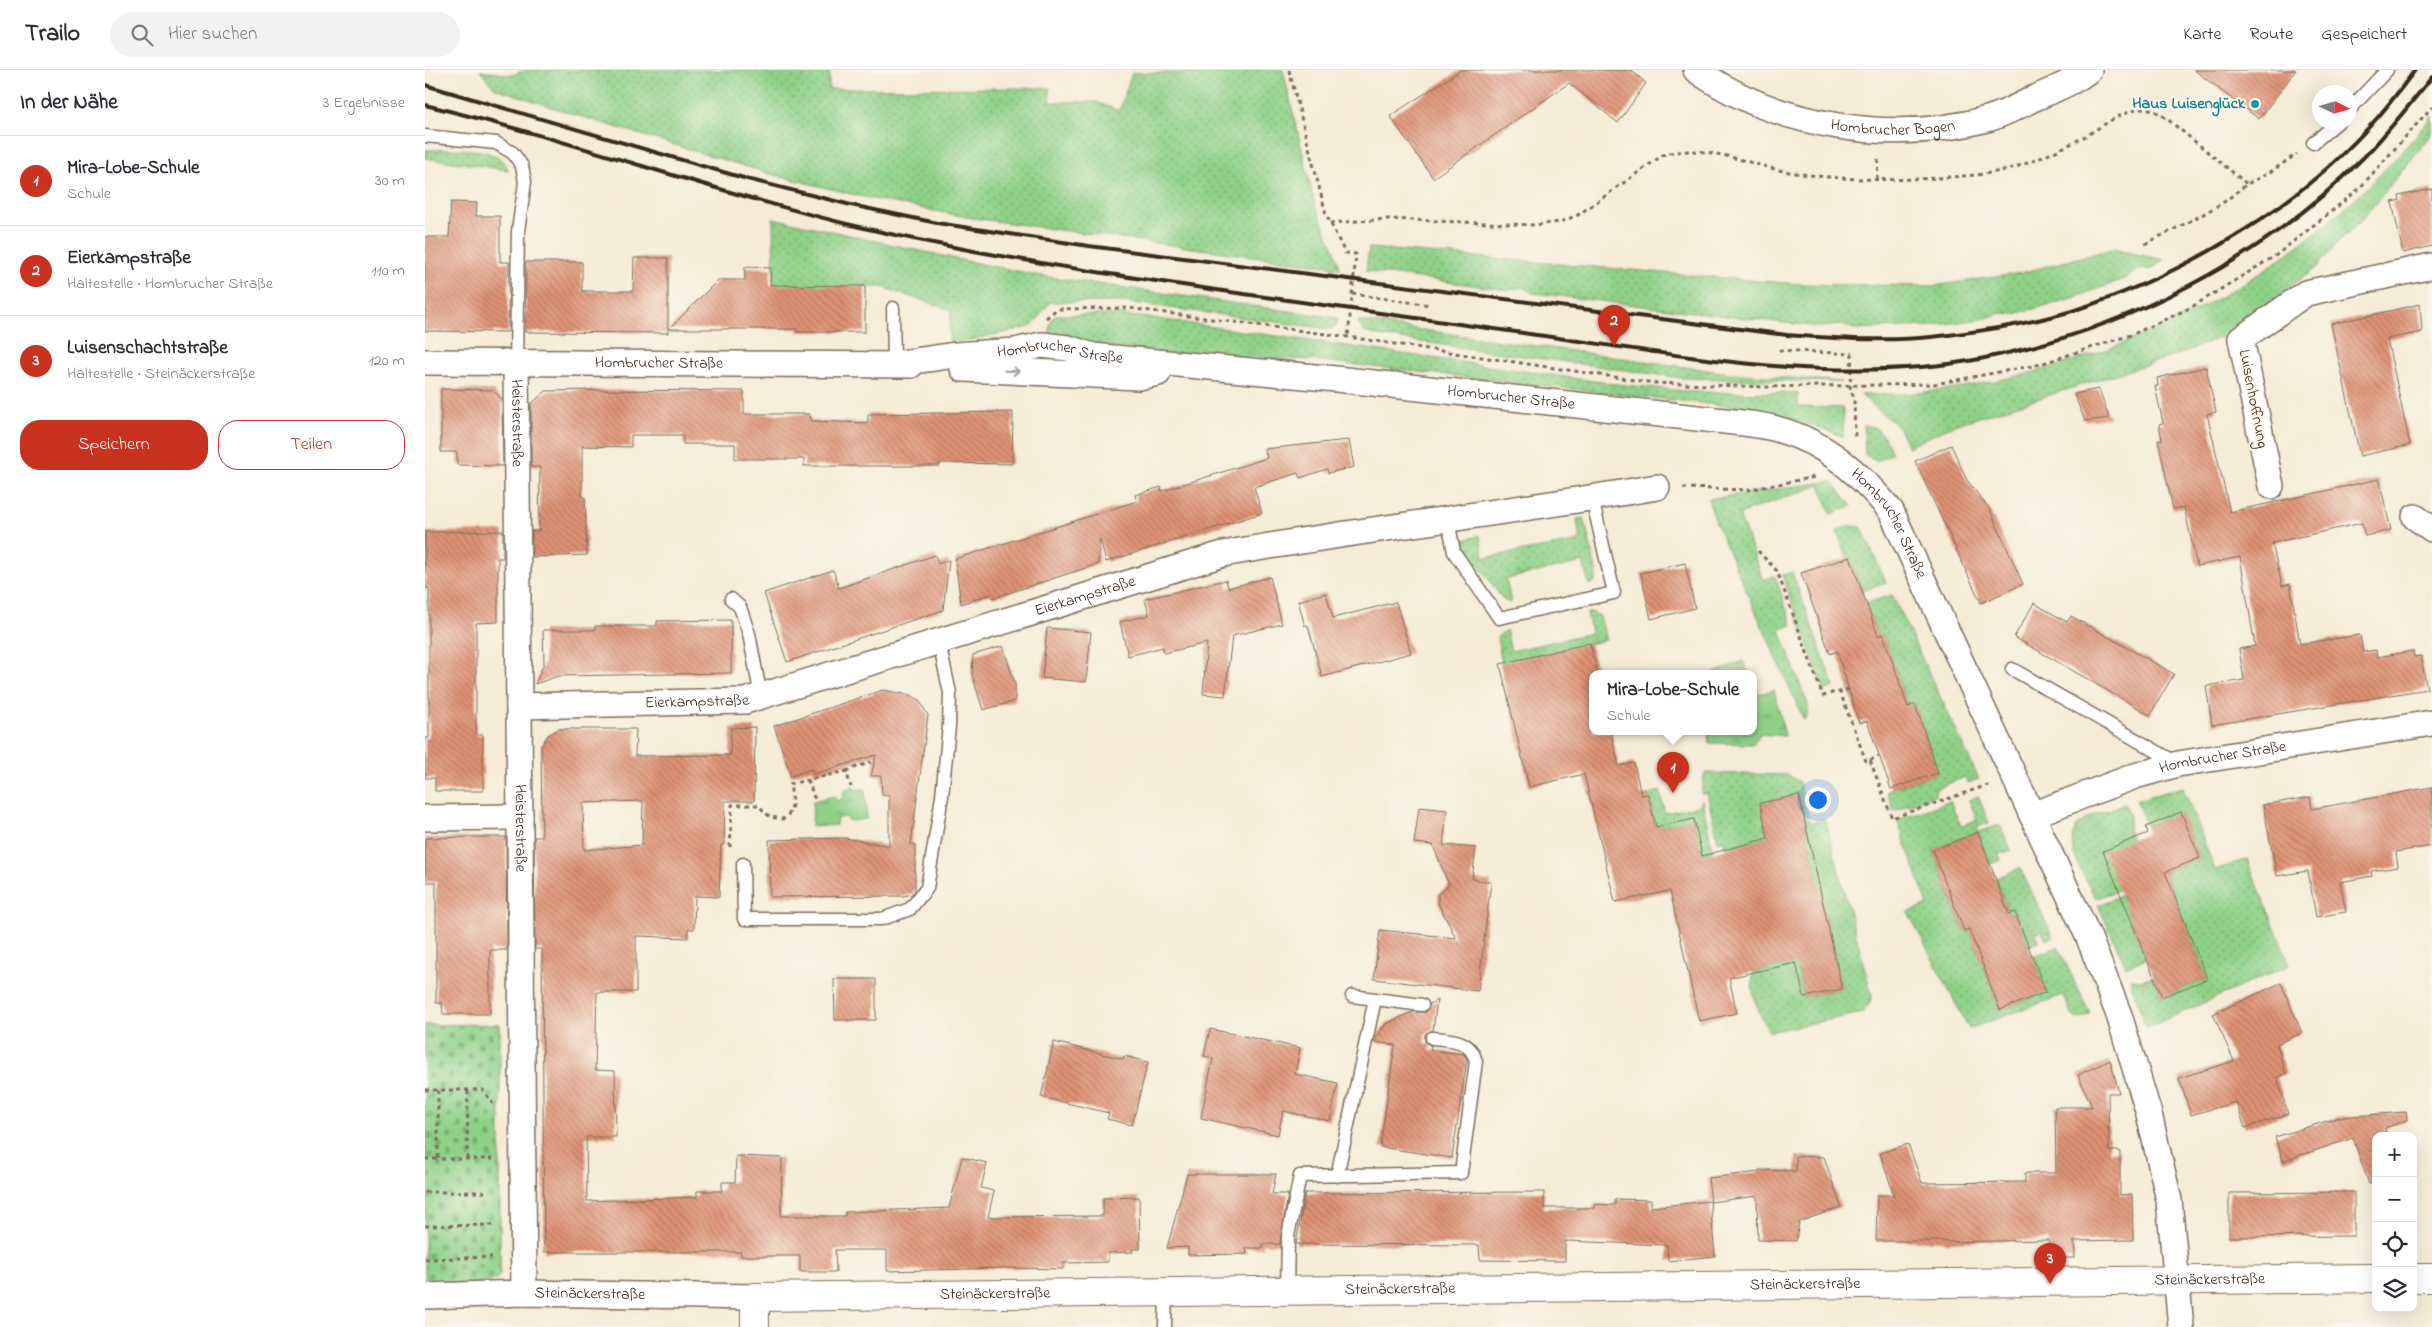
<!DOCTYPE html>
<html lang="de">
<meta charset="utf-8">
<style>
body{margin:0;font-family:"Indie Flower",sans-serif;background:#f2f2f3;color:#2b2b33}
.controls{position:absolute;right:15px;bottom:15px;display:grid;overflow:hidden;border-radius:10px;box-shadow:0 5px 20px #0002}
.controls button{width:45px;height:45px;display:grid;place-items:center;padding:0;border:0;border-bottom:1px solid #e1e1e2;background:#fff;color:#2b2b33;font:25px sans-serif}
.compass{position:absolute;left:1887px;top:15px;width:45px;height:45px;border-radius:50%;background:#fff;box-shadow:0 5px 20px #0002;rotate:94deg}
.you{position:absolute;left:1392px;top:729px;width:18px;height:18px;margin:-12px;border:4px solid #fff;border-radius:50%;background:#1a73e8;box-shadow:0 0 0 8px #1a73e833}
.badge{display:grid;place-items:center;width:32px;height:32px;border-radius:50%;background:#c8321e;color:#fff;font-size:16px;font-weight:700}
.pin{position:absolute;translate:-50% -41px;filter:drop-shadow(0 1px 2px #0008)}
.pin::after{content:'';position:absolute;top:26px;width:18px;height:15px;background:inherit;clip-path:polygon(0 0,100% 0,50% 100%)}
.popup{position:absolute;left:1164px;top:600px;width:168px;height:65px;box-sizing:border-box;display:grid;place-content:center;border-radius:10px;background:#fff;filter:drop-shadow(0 1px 4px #0005);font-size:16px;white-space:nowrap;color:#7c7c81}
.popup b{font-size:19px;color:#2b2b33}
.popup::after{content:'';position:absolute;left:50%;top:100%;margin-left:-10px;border:10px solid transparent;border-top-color:#fff}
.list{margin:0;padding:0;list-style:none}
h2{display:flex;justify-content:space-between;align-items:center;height:65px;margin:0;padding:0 20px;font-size:21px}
h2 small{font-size:16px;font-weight:400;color:#7c7c81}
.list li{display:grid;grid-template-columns:32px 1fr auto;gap:15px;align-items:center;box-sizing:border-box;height:90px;padding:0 20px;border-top:1px solid #e1e1e2}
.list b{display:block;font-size:19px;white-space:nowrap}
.list p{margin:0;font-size:16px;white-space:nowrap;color:#7c7c81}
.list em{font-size:16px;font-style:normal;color:#7c7c81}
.actions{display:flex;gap:10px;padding:15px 20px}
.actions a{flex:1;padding:11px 0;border:1px solid #c8321e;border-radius:20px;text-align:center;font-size:18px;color:#c8321e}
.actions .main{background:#c8321e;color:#fff}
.icon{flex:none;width:28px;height:28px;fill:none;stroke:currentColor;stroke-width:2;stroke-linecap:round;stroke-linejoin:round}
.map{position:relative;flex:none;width:2007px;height:1257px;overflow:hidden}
header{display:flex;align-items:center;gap:30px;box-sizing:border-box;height:70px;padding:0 25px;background:#fff;border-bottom:1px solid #e1e1e2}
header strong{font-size:24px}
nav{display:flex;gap:28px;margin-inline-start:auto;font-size:18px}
.search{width:350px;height:45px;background:#f2f2f3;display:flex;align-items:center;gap:12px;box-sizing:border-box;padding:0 18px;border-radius:28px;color:#7c7c81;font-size:19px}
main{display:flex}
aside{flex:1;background:#fff}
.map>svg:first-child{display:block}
.grass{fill:url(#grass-dots);stroke:#657e54}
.cemetery{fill:url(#cemetery-stones);stroke:#657e54}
.park{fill:url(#park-tufts);stroke:#657e54}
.building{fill:url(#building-back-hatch);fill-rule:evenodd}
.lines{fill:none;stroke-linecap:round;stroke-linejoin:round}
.service-casing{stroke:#7c6e5e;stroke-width:15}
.minor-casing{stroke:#7c6e5e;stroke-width:28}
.tertiary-casing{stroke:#7c6e5e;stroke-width:30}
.path{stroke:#7c6e5e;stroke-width:3;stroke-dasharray:4 4;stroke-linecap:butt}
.service{stroke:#fff;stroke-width:12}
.minor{stroke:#fff;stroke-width:25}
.tertiary{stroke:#fff;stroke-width:28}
.rail{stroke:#3b2a1e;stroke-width:4}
.oneway{stroke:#a79f9a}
.culture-dot{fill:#0f9aa8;stroke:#fbf7ec;stroke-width:2}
.labels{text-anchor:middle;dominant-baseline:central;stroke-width:4;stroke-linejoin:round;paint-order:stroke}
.culture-label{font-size:16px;font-weight:bold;fill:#0d838f;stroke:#fbf7ec;text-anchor:end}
.street-label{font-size:16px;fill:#3b2a1e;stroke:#fbf7ec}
</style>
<header>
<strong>Trailo</strong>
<div class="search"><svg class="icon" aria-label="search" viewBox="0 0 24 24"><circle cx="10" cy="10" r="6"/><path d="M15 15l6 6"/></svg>Hier suchen</div>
<nav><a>Karte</a><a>Route</a><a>Gespeichert</a></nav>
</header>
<main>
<aside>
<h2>In der Nähe<small>3 Ergebnisse</small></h2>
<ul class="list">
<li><span class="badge">1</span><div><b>Mira-Lobe-Schule</b><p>Schule</p></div><em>30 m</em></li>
<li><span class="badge">2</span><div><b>Eierkampstraße</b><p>Haltestelle · Hombrucher Straße</p></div><em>110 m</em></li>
<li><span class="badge">3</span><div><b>Luisenschachtstraße</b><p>Haltestelle · Steinäckerstraße</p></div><em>120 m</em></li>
</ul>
<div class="actions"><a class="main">Speichern</a><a>Teilen</a></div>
</aside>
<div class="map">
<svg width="2007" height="1257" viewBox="0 0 2007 1257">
<defs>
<pattern id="grass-dots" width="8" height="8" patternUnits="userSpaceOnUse" patternTransform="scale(1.25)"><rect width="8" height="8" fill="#8fd189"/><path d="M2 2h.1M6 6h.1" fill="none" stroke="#76aa6f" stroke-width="1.8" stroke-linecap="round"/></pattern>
<pattern id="cemetery-stones" width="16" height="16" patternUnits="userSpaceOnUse" patternTransform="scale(1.25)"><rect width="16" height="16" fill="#8fd189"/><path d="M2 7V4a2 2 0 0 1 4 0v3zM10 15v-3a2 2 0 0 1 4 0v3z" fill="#76aa6f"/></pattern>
<pattern id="park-tufts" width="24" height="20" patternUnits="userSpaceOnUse" patternTransform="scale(1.25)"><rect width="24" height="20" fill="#8fd189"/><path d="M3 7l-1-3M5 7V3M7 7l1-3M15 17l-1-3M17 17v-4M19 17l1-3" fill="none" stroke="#76aa6f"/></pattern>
<pattern id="building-back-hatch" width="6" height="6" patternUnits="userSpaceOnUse" patternTransform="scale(1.25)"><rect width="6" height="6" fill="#de9276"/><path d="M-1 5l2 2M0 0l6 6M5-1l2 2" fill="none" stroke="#b57760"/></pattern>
</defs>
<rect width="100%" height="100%" fill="#fbf7ec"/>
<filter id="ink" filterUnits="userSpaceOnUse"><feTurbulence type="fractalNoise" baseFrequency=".02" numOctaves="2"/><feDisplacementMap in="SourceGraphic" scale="10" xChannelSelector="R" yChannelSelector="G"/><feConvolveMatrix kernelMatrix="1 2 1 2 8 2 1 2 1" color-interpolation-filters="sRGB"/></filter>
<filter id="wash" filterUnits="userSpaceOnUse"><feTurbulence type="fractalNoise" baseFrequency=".0096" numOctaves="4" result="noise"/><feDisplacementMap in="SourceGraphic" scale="20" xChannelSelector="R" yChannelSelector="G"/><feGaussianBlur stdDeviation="1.12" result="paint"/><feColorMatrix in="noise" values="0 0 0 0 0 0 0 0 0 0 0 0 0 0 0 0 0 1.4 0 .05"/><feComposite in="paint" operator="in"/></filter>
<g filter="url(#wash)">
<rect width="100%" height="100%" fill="#f5ebd6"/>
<path class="grass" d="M100,0h304v19l221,-1v14h46l23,9 13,-38h99l1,-3h51l32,135 20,46 5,17 -375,-51 -101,-20 -90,-22 -195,-59 -84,-28 -15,-17 33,4z
M2007,46v18l-71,87 -23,21 -22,26 -86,65 -53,22 -226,71 -43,21 -9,-19 -38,-33c22,-1 43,0 64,-3 202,-23 380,-118 507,-276z
M0,80c22,0 75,-7 83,20l-83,-12z
M348,148l179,40 90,18 296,42 -2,8 -7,3 -204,-27h-74c-9,8 -13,19 -21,25l-64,14h-17l2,-31 -69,-23 -83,-1 -25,6z
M944,178l428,36 137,2 87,-13 91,-24 53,11 -14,9 -13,1 -11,8 -54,20 -58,16 -15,-1 -13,5 -56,8 -77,3 -12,-4 -22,2 -287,-34 -11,-6 -13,3 -143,-19z
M630,245h66l36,4 458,65 81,8 102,1v14l45,1v29c-38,-17 -76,-24 -117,-31l-415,-46 -155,-7 -106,-15v-14z
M933,251l371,52 112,9 -159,-4 -304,-42 -14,-4z
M1439,356c17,-1 23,15 28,28l-16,7 -11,-6z
M1407,411l20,25 -21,8 -11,-29 -81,29 24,66 12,-4 17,49 -12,5 28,75v9l-4,6 -88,-197 -8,-24z
M1159,448l13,57 -2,7 -6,3 -6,-23 -77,17 5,24 -8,-3 -41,-59 18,-6 4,23 96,-17 -3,-22z
M1424,456l12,1 25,55 -24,9 -12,-34 -3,1 -10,-27z
M1367,502l42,115 -10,4 -42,-116z
M1467,525l87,184 -11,4 -3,-6 -30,12 2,5 -43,17 -7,-20 51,-18 -23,-69 -7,3 -25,-73 -5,2 -12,-33z
M1167,542l8,4 6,24 -104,24 -5,-27 9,-7 5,21 80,-18 -4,-20z
M1281,703l82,2 11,7 11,41 15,-4 47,177 -2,7 -8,10 -93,19c-9,-19 -21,-38 -15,-60l42,-9 8,34 38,-8 -43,-194 -38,8 7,35 -42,10 -2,-7 -6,1 -11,-49 -6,1 3,-18z
M1758,717l32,83 32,-11 43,106 -144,63 -16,-49 12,1 11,-4 9,21 45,-18 -42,-107 34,-14 -18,-45 -34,13 -11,-26z
M1235,721l5,22 34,-7 1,-5 2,-1 11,52 -11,3 -8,-36 -38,8 -8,-33z
M1553,726l11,27 -13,4 2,5 22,-7 11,25 -12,4 2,6 -11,4 -12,-32 -45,18 30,81 6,-2 31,81 46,-18 -14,-36 26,-9 32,67 -13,5 -5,-4 -9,-20 -94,34 -61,-117 20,-7 -31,-85 53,-19 11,25 16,-6 -8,-20z
M1700,734l5,12 -2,13 4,11 -9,48 -27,11c-9,-19 -39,-59 -14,-77 11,-8 30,-13 43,-18z
M1595,798l33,69 -7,3 -4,-9 -6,3 2,8 -10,4 -13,-34 -6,2 -13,-36z
M1696,825l25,63 -20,9 -28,-62z"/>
<path class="cemetery" d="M75,954v250l-5,6 -7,3 -63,1v-259z"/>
<path class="park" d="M1318,591l6,13h-38z
M1328,612l6,12 15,-4 11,46 -25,-2 -7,10 -44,-1 -1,-11h45z
M428,716l3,4 9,-1 2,30 -18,2 -3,-4 -9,1 -1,7 -24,2 1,-26 21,-5 3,5 5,-2 3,-10z"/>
<g id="blocks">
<path class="building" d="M1036,0h170l15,13 -28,40 -49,-40 -136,95 -43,-62z
M1769,0h102l-37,49z
M2007,119v57l-29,7 -11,-51 8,-2 -1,-4z
M26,132l26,1 -1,13h24v46h9l-1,70 -83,-1v-94h24z
M209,188h34v75l-143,-1 1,-70h56v29h51z
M320,197l26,1 -1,17 95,1v46h-68v-3h-128l49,-49h27z
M1995,234l2,28 -35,7 23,106 -50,11 -29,-132z
M1781,297l10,45 -9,2 23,98 149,-33 12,51 -26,6 -3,-13 -90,20 10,43 8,-2 10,60 60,-9 3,17 13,-2 1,7 36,-6 1,6 7,-1 6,33 -215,36 -6,-39 38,-6 -5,-31 16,-3 -15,-89 -43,9 -13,-59 -11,2 -15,-69h4l-3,-16 4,-1 -8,-37h3l-1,-8z
M16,319l51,1 10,9 1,67 -46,-1v-13h-16z
M1674,319l10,29 -24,3 -11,-27z
M171,320l148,1v23h65l3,7 56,2v-9l145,-2 -1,52 -72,-1v3h-136v-7h-69v-15h-52v-9h-52v12l-49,-1v50l3,1 2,58 -55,2v-26h7l1,-64h-9v-63l15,-13z
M924,370l5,27 -26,6 -1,-4 -27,9 -2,-5 -44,14 8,26 -156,49 -6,-23 -2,25 -105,34 -2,-4 -30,10 -6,-45 182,-58 -2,-6 26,-8 1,4 105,-33 -3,-9z
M1526,375l16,35 23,30 33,74 -42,19 -66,-142z
M78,461v27h-5v64l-22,1v112h7v56h-48v-13h-10v-40h4v-150h-4v-56z
M510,485l3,9 11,-4 -6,50 -156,52 -23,-69 69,-23 6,18z
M1425,487l28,79 5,-2 25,73 7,-3 23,69 -47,16 -24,-68 -8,2 -22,-72 -7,3 -29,-81z
M1260,493l10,45 -44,11 -10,-46z
M845,507l12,47 -50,12 -7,60 -22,-2 4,-51 -43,10 -1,-6 -35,9 -8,-34 29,-7 -4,-16 81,-19 2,8z
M901,523l7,25 63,-16 15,51 -89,24 -14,-52 -3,1 -7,-25z
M1609,533l33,19 4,-6 103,58 -24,41 -136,-78z
M306,550v53l-173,3 -23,8 9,-21 -1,-33h52v-4h62v-5z
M622,558l44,4 -5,50 -44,-4z
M1165,573l8,31h-5v58h18l8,34 15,-3 7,32 7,-1 8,33 38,-8 8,37 66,-18 -8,-35 39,-8 43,194 -38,8 -8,-34 -42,9 -25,6 8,35 -38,8 -29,-130 -55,11 -31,-128 -55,13 -29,-123z
M578,576l12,38v17l-32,9 -11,-35 1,-20z
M458,620l27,5 9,5 9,15 -17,129h4v46l-3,4 -8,2 -134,1 -1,-57 76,-2 44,8v-51h-7l-1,-19h-10l5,-21 -62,19 -2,-5 -21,7 -17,-50z
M330,657l-1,74h-29l-1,44h-3l-2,52 -24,-1 -1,33h-6v9l-52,-2v56h-39l-2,78 20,1 1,66h-30l1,64 110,-4v-6h25v-9h13l1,-26 46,2 -1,58h64v-4l104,-4 13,-51 25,6 -6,25 13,3 -6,26 115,-1v-18l36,-1 1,52h-8l1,3 -25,1v9l-45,1v6l-56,-1 -120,3v-21h-52l1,22h-36v-16h-59v-4h-197l-2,-303h-7l-1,-112h8l-1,-91 7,-11 11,-6h77l-1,27 95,-1 1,-27zM218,731l-1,44 -58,5 -1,-47z
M2007,717v59l-36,6 2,15 -27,4 1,5 -32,6 6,30 -30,5 -8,-46 -31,5 -14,-71 47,-8 2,12z
M994,737l28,3 -4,35 33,3 -4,31 19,3 -13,109 -104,-12 6,-49 76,8 -18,-35v-9l11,-9 -16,-40 -19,-2z
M1756,742l19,46 -35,14 42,107 -45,18 -59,-146 45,-18 -2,-6z
M1553,762l31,82 6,-2 31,80 -46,18 -31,-81 -5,2 -31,-81z
M49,767h32l1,113h-17v64h-47l-1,-11h-6v-121h-11v-44z
M409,909h42v41h-41z
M1856,913l21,50 -25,11 9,30 -9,3 11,37 -43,14 -9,-26 -45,13 -12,-37 55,-17 -21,-47z
M1012,930l-4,30 -8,4v8l6,4 -1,4 34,4 3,5 -15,99 -72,-11 15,-102 -21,-3 1,-4 11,-14 26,-12h14l4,-8z
M785,959l90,19 -5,26 43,9 -8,38 -47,-10 -5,24 -77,-17 12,-60 -9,-2z
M629,972l69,17 1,-3 24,6 -16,63 -25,-6 2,-6 -68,-16z
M1685,990l9,33h-11l1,58h11v44l12,-1 1,46 -59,1 1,17h-24l-3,-18 -105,2v-1h-67l1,-46h17l-14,-42 28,-9 14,39 103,-1v-9h31l-1,-66h37l-14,-32z
M1981,1042l1,8 -22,8 2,8h-11v47l-7,1 -16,-46 -70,23 -8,-24 65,-20z
M1371,1086l28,1 17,50 -42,15 -3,19 -38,-1 -1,-44 -46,6 -3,-24 51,-6v-2l37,1z
M762,1104h89l-4,20h16l-8,50h-17v4h-17l1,6 -59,1v-8l-21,1z
M1119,1122v16h50v-4l21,1v-6l36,1v7l59,-6 5,55 -47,5 -1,-16 -102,-4v20l-85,-1 -1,-15 -183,-1 9,-51z
M1929,1122v44l-125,1v-44z"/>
</g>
</g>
<g filter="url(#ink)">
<use href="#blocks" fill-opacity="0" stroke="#7c6e5e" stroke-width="1"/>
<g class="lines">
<defs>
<path id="service" d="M1924,40l38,-40
M0,66l71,7 17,10 9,13 3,16 -7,49 -2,132
M1888,73l25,-21
M468,238l1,56
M1023,450l6,32 45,66 115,-25 -22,-95
M306,529l9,8 9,27 12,63
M1587,599l165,94
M318,794l1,55h138l28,-10 17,-21 15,-92 7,-70 1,-33 -11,-50
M927,926l70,9
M912,1106l38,-177
M862,1222l1,-56 12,-60 161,-3 15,-112c-6,-22 -24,-21 -44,-23
M740,1257l1,-34"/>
<g id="minor">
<path id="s1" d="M1271,0c81,57 195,75 291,49 16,-4 33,-14 48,-21 18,-8 39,-16 54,-28"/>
<path id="s2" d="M0,292l486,3"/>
<path id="s3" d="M91,293l8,930"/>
<path id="s4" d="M469,294l61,-9 60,-4 27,-6 26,3 25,8 243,23 398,43c15,2 31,3 46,8 47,13 81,45 111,81l198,427 30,77 30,99 20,86 12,127"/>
<path d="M538,299l176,8 19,-4"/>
<path d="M1846,416l-30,-147 65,-46 126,-27"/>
<path d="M1990,447l17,12"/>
<path id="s5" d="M94,636l226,-5 478,-147c144,-26 290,-42 434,-67"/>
<path id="s6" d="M1607,745l103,-39 43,-12 254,-41"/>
<path d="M0,748l95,-1"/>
<path id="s7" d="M0,1226l99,-3 231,4"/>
</g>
<g id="tertiary">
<path d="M1988,1208h19"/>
<path id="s8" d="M330,1257v-30l1621,-19"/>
</g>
</defs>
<use href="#service" class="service-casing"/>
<use href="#minor" class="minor-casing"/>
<use href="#tertiary" class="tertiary-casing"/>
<path class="path" d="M864,0l37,144 19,39 11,1 -8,83
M1452,109l1,-22
M905,153l57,-4 148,6 25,-3 18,-7 85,-60c42,-13 85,10 126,17 60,10 125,9 185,3 39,-3 76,-20 110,-38 17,-10 38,-26 58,-28 9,-2 16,4 24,9l81,66
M1720,174l55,-28 24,-14 23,-18 20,-10 30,-20
M927,224l79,11
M621,248l11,-9 71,-1 220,29 306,46 110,4 171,-3 102,-19 94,-30 59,-27 85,-52 83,-66 74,-83
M1354,280l73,4 -2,32 4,13 1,39
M1258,418l65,2 67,-13
M1333,481l19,20 46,125 12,-4h5
M1424,619l-9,3 26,69 4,-1 22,58 96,-33
M1445,690l9,-4
M421,701l25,-9
M383,710l7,20
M305,777l2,-42h26l12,12 13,2c13,-8 9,-21 7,-35l56,-13 5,16
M0,1020h58l10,14
M13,1020v69
M0,1089h68v-4
M42,1089l1,-69
M0,1122h62
M0,1156l68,-1
M0,1189l67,-2"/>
<use href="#service" class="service"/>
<use href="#minor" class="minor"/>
<use href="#tertiary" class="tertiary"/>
<path class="rail" d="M0,15l322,94 104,26 86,18 152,23 698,89c48,3 96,7 144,2 47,-5 95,-12 141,-26 112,-36 228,-104 306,-194 13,-15 25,-31 37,-47
M0,35c142,34 280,84 422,119 129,31 259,50 390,69 95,13 191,27 286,40 147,20 309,54 457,26 143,-28 280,-97 383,-201 25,-25 47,-54 69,-81"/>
</g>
<defs><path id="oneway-shaft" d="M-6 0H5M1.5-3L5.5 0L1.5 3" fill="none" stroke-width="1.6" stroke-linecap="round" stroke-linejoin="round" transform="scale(1.25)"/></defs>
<use class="oneway" href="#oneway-shaft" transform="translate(587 301) rotate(2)"/>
</g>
<circle class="culture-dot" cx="1830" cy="34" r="5"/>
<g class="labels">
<g class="culture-label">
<text x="1820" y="34">Haus Luisenglück</text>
</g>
<g class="street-label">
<text stroke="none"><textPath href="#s1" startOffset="209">Hombrucher Bogen</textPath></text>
<text stroke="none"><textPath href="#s4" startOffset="168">Hombrucher Straße</textPath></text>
<text stroke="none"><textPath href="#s2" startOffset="234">Hombrucher Straße</textPath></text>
<text stroke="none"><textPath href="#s4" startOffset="622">Hombrucher Straße</textPath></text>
<text transform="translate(1828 329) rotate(79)">Luisenhoffnung</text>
<text stroke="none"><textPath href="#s3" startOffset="60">Heisterstraße</textPath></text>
<text stroke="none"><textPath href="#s4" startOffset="1042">Hombrucher Straße</textPath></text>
<text stroke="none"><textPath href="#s5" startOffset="582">Eierkampstraße</textPath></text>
<text stroke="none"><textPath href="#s5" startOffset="178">Eierkampstraße</textPath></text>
<text stroke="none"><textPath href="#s6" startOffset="200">Hombrucher Straße</textPath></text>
<text stroke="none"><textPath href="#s3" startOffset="465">Heisterstraße</textPath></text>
<text stroke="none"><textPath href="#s8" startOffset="1485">Steinäckerstraße</textPath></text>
<text stroke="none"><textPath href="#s8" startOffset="1080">Steinäckerstraße</textPath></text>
<text stroke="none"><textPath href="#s8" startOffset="675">Steinäckerstraße</textPath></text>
<text stroke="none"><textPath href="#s7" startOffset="165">Steinäckerstraße</textPath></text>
<text stroke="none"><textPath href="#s8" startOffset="270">Steinäckerstraße</textPath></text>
</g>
</g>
</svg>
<div class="controls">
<button>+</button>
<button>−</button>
<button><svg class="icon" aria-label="locate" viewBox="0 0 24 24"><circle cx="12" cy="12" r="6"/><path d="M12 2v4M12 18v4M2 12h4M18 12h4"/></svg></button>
<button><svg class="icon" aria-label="layers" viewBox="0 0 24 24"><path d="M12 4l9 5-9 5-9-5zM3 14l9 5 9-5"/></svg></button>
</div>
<svg class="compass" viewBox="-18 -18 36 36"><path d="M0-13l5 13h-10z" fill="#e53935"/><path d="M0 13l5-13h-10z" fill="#7c7c81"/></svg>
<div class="you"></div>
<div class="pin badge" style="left:1248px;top:723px">1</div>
<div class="popup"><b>Mira-Lobe-Schule</b>Schule</div>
<div class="pin badge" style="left:1189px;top:276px">2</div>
<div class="pin badge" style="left:1625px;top:1214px">3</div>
</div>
</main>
